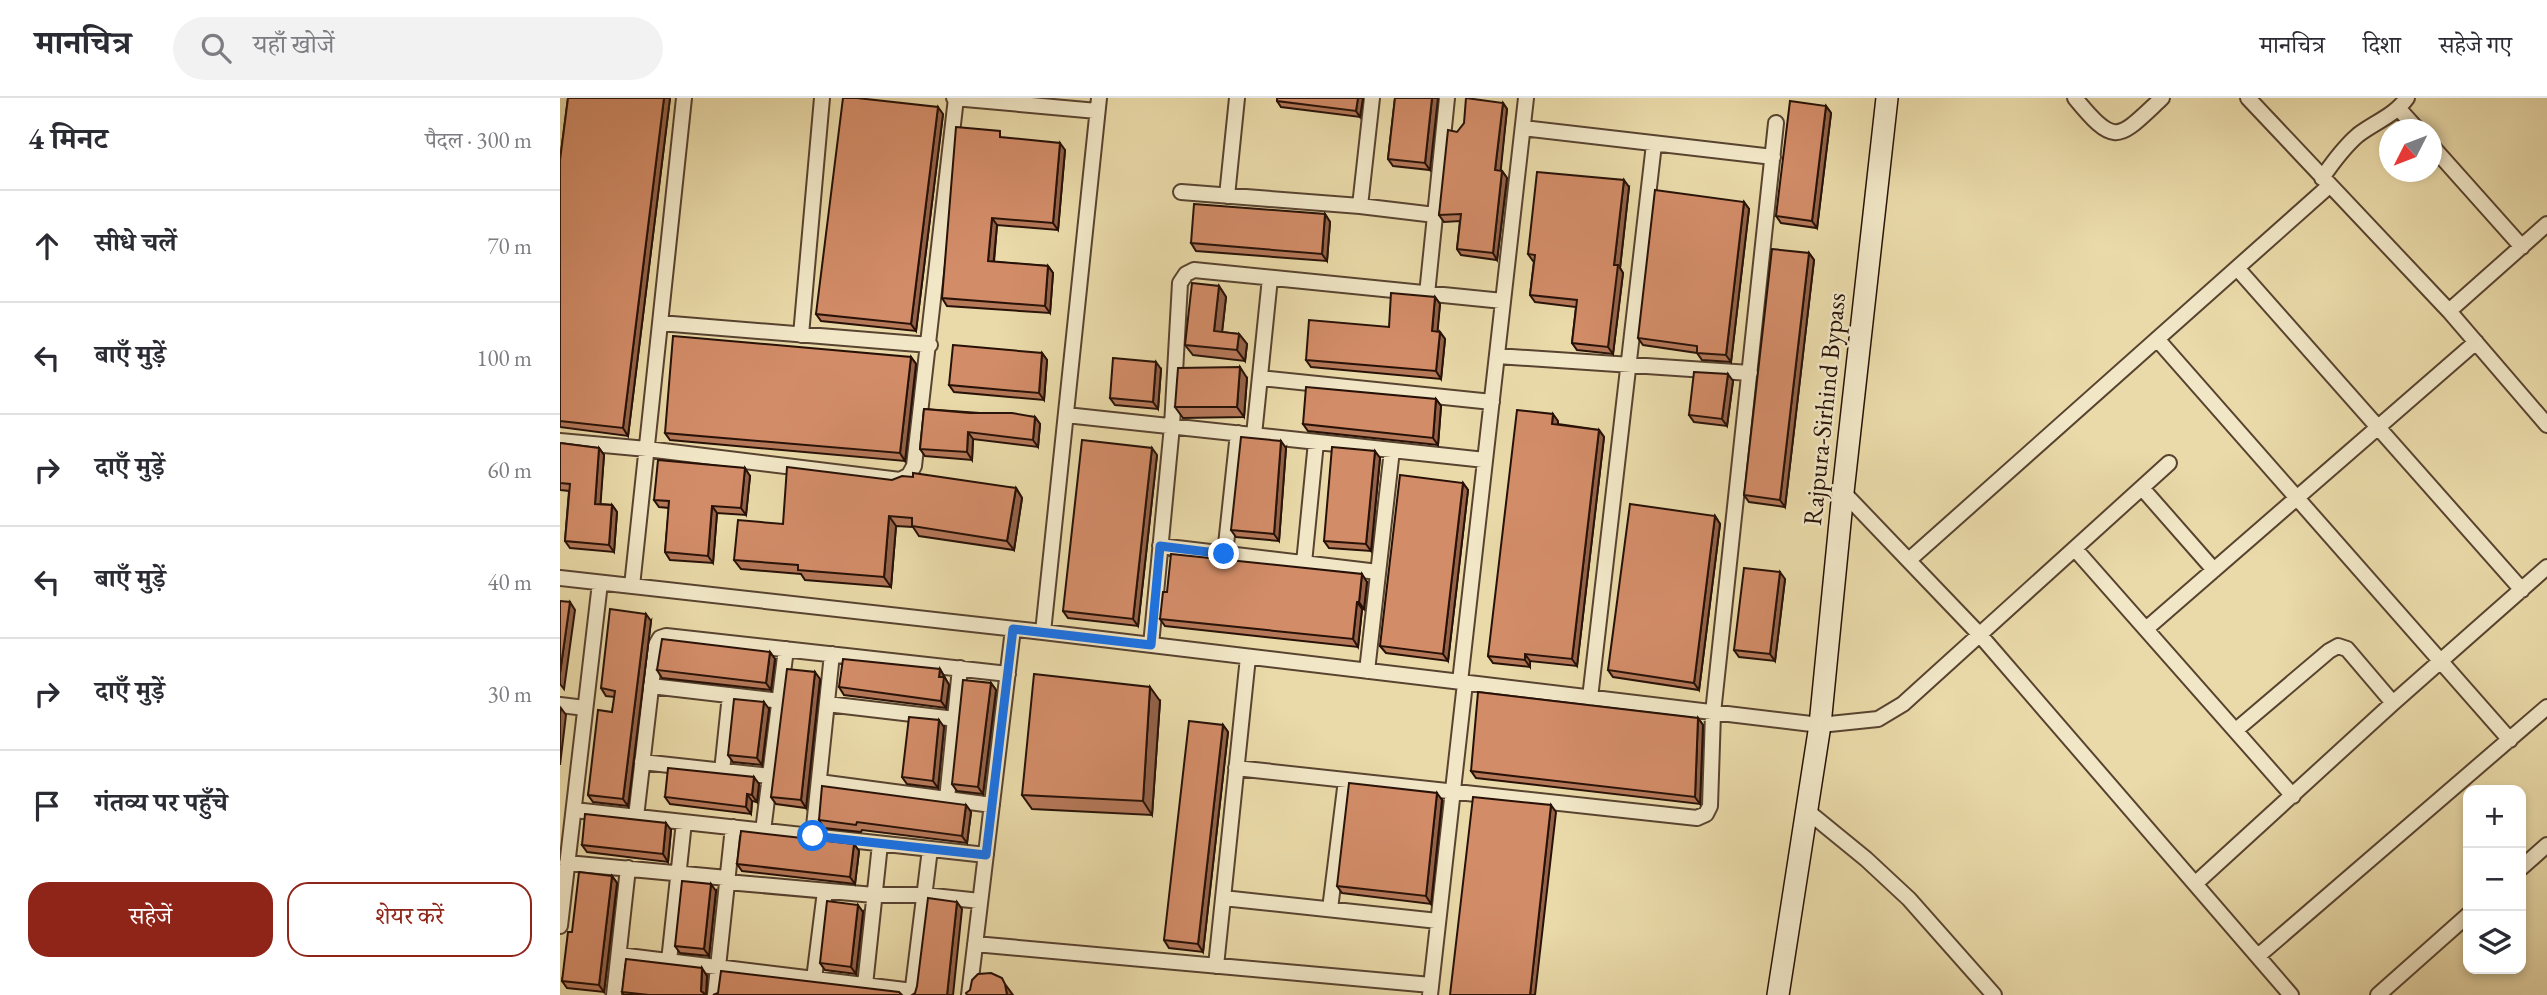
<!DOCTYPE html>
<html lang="hi">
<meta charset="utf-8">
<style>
body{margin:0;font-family:"EB Garamond","Noto Serif Devanagari",serif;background:#f2f2f3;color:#2b2b33}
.controls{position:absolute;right:21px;bottom:21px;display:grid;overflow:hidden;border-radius:14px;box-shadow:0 4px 10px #0003}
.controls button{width:63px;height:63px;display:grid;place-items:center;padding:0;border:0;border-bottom:2px solid #e1e1e2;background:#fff;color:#2b2b33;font:35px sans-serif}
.compass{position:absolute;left:1819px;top:21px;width:63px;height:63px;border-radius:50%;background:#fff;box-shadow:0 4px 10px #0003;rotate:228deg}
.stop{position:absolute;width:21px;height:21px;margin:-16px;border:5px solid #1a73e8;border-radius:50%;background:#fff}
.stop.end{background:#1a73e8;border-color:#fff;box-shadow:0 2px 7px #0008}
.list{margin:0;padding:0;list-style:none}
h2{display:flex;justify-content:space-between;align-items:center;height:91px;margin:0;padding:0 28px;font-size:30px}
h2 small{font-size:23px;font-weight:400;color:#7c7c81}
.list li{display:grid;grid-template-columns:46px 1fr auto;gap:21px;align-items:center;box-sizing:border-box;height:112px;padding:0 28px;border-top:2px solid #e1e1e2}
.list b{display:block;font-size:26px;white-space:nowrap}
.list em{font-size:23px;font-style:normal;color:#7c7c81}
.actions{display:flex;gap:14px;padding:21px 28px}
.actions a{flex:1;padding:16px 0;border:2px solid #8f2418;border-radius:21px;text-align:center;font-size:24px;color:#8f2418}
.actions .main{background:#8f2418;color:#fff}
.icon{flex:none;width:38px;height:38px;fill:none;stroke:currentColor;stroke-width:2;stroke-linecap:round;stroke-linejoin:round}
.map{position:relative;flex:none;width:1987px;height:897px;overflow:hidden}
header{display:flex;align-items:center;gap:42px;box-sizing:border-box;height:98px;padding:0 35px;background:#fff;border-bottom:2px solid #e1e1e2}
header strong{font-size:33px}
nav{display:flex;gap:38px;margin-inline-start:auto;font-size:24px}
.search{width:490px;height:63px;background:#f2f2f3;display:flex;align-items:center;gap:18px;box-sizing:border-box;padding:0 24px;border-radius:38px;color:#7c7c81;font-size:26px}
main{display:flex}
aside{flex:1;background:#fff}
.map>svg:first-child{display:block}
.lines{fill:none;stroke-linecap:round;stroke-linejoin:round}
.street-casing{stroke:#584330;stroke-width:18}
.secondary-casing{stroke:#271107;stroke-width:24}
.street{stroke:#f1e7c7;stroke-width:14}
.secondary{stroke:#f1e7c7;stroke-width:21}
.wall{fill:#b57859;stroke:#271107;stroke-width:2}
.shaded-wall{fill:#936249;stroke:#271107;stroke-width:2}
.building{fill:#d28c68;stroke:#271107;stroke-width:2}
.route{stroke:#1a73e8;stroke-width:9}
.labels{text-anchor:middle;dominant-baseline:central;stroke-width:5;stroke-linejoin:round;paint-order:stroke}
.street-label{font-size:26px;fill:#271107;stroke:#f1e7c7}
</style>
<header>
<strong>मानचित्र</strong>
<div class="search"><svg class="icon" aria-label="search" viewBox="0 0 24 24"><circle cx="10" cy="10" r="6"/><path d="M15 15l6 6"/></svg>यहाँ खोजें</div>
<nav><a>मानचित्र</a><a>दिशा</a><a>सहेजे गए</a></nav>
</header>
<main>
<aside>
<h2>4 मिनट<small>पैदल · 300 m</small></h2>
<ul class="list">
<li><svg class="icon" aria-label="ahead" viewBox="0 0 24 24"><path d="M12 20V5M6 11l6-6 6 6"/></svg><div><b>सीधे चलें</b></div><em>70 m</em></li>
<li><svg class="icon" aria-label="left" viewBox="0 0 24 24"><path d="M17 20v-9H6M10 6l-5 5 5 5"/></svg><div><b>बाएँ मुड़ें</b></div><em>100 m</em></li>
<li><svg class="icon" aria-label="right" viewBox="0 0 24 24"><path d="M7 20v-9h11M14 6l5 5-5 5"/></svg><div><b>दाएँ मुड़ें</b></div><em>60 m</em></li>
<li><svg class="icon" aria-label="left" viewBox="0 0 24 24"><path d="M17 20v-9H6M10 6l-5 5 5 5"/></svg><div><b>बाएँ मुड़ें</b></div><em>40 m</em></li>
<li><svg class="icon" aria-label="right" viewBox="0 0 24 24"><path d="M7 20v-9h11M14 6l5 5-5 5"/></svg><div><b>दाएँ मुड़ें</b></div><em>30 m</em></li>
<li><svg class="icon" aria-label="arrive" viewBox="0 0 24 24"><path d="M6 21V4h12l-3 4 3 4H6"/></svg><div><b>गंतव्य पर पहुँचे</b></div></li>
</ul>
<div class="actions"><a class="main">सहेजें</a><a>शेयर करें</a></div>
</aside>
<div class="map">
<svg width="1987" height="897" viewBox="0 0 1987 897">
<rect width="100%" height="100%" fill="#eadaa9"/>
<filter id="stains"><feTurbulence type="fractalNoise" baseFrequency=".00286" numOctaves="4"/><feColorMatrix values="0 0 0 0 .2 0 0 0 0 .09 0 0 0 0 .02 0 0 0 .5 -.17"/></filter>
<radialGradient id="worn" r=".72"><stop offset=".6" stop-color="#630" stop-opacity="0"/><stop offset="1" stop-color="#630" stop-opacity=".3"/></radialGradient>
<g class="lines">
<defs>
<path id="street" d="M394,0l143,13
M812,0l-12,108 75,9
M1515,0c41,50 43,41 87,0
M1688,0l201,213 98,114
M1839,11l19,21
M963,30l250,29
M1871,47l91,102
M1762,80c11,-16 22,-31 36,-43 17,-13 36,-19 49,-37
M621,94l179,14
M667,98l10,-98
M1677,170l285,322
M867,196l20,-196
M1889,213l98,-87
M100,225l270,22
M241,237l21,-237
M1597,241l353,401
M937,258l253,17
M700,280l232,24
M506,317l419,45
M694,337l16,-157
M0,343l87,8 253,31 9,-5 5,-9 42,-368
M1582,390l72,82
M1283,394l137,143 311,360
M600,448l218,26
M1515,451l218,247
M665,456l13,-121
M1349,462l420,-374
M744,465l12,-121
M0,480l483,54 777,93 58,-6 25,-15 266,-241
M72,488l52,-488
M1586,531l330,-287
M483,534l56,-534
M591,547l21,-219 8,-143 6,-9 8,-4 309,31
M807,573l25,-221
M900,584l66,-584
M91,588l129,15
M1030,600l64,-554
M267,606l128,15
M0,607l25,3
M1676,632l93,-79 9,-5 9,3 46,54
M82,664l128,14
M676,670l461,50 9,-4 4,-8 3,-93 63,-590
M162,673l8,-76
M259,684l173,23
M387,701l13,-131
M14,712l412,45
M1246,712l60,49 43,40 85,96
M76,719l20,-172 4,-7 6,-2 342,38
M203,733l23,-182
M253,738l19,-182
M7,765l160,15
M1961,770l26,-23
M167,784l147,13h50l56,6
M1636,785l197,-180 154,-136
M663,800l215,23
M770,811l16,-129
M0,828l40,-343
M415,846l456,41
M59,857l294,36
M1698,858l289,-249
M109,863l15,-139
M656,868l32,-309
M254,881l11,-88
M305,887l15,-141
M54,897l14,-127
M155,897l18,-168
M352,897l18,-146
M409,897l44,-366
M870,897l35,-312
M1818,897l90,-80"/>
<path id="secondary" d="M1218,897l42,-270 23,-233 44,-394"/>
</defs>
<use href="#street" class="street-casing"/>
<use href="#secondary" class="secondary-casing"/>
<use href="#street" class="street"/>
<use href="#secondary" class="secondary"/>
</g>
<path class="wall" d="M8,0h102l-42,338 -68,-9v-267z
M717,0h86l-3,19 -79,-10 -4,-6z
M835,0l35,72 -37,-4 -5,-7z
M943,5l4,6 -7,62h2l5,7 -10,82 -36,-5 -4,-6 3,-28 -16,1 -5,-7 18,-83z
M1266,8l5,7 -14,115 -36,-5 -5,-7z
M383,16l-27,217 -95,-10 -5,-7z
M445,40l60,12 -7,80 -61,-5 -3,37 54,4 5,7 -3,40 -103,-7 -5,-8z
M1069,89l-9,81 3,5 -10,81 -36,-4 -5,-7 4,-36 -41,-5 -5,-7 4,-34h-1l-5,-7z
M1184,104l5,7 -18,153 -29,-2 -5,-7 -54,-8 -5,-7z
M765,116l5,8 -3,39 -131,-10 -5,-8z
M1249,155l5,7 -29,247 -36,-5 -5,-7z
M659,188l7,11 -4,35 17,2 8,10 -2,17 -52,-6 -8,-10z
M875,199l5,7 -3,27 3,1 5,7 -4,40 -130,-12 -5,-7 83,-33z
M482,255l5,7 -3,40 -90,-8 -5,-7z
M351,259l5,7 -11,97 -235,-21 -5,-7z
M601,271l-3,40 -43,-4 -5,-7z
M687,280l-3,39 -61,1 -8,-11z
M1173,283l-6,45 -33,-4 -5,-7z
M876,301l5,7 -3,39 -130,-14 -5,-7z
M364,311l111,8 5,7 -2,23 -65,-8 -1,21 -47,-4 -5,-7z
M998,323v3l41,6 5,7 -27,229 -47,-5v6l-37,-4 -5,-7z
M0,345l39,5 5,7 -4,49 12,1 5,7 -3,40 -44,-4 -5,-7 4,-50 -9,-1z
M726,350l-7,93 -43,-4 -5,-7z
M597,357l-19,171 -70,-8 -5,-7z
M820,360l-9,93 -42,-3 -5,-7z
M190,378l-4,39 -29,-2 -4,50 -43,-3 -5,-8 4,-44 -10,-1 -5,-7z
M332,382l124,8 6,10 -8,52 -95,-14 -6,-9 -17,-1 -5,61 -86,-7 -4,-6 -60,-5 -7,-9 49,-36z
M903,385l5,7 -20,171 -62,-8 -6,-7z
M1155,418l5,8 -21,166 -86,-13 -5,-7z
M1225,481l-10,82 -36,-4 -5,-7z
M807,484l-3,27h-2l-4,38 -193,-21 -5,-7z
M91,523l-23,185 -35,-4 -5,-7 24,-83 3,-15 -9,-1 -5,-8z
M210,554l5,7 -4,31 -109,-12 -5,-8z
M380,571l9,16 -3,23 -102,-13 -5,-8z
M260,581l-14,129 -30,-4 -5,-7z
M431,585l5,7 -13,104 -26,-3 -5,-7z
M600,603l-8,114 -120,-6 -10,-14z
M209,611l-7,56 -29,-3 -5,-7z
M1138,620l5,7 -3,79 -224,-26 -5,-7z
M663,627l5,7 -25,220 -34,-4 -5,-8z
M384,629l-6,61 -31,-4 -5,-7z
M199,686l-2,18 -5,-1 -1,13 -81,-10 -5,-7z
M882,702l-11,104 -89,-11 -5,-7z
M406,707l5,7 -4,31 -105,-13 -1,2 -37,-4 -5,-8z
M111,732l-3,32 -81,-10 -5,-7z
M294,746l5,7 -4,33 -113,-13 -5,-7z
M52,778l5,7 -13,109 -37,-4 -5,-7 10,-49z
M156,793l-7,65 -29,-3 -5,-7z
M303,814l-7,62 -31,-4 -5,-7z
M147,878l-1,19h-82l-2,-3z"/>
<path class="shaded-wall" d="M104,0h6l-42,338 -5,-8z
M798,0h5l-3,19 -4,-6z
M872,0h6l-8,72 -5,-7z
M943,5l4,6 -7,68 -5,-7z
M1266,8l5,7 -14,115 -5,-7z
M378,9l5,7 -27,217 -5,-7z
M500,45l5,7 -7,80 -5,-7z
M942,73l5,7 -10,82 -4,-7z
M1064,82l5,7 -9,81 3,5 -10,81 -5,-7 6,-82z
M1184,104l5,7 -18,153 -5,-7z
M765,116l5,8 -3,39 -5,-7z
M432,120l5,7 -4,43 -5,-7z
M1249,155l5,7 -29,247 -5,-7z
M488,168l5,7 -3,40 -5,-7z
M659,188l7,11 -5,44 -7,-10z
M875,199l5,7 -3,34 -5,-7z
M880,234l5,7 -4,40 -5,-8z
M679,236l8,10 -2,17 -8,-11z
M482,255l5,7 -3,40 -5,-7z
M351,259l5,7 -11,97 -5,-8z
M596,264l5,7 -3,40 -5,-7z
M680,269l7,11 -3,39 -7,-10z
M1168,276l5,7 -6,45 -5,-7z
M876,301l5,7 -3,39 -5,-7z
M993,316l5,7 -1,10 -5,-7z
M475,319l5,7 -2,23 -5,-7z
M1039,332l5,7 -27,229 -5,-7z
M408,334l5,7 -1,21 -5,-8z
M721,343l5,7 -7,93 -5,-7z
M39,350l5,7 -4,56 -5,-7z
M592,350l5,7 -19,171 -5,-7z
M815,353l5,7 -9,93 -5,-7z
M185,370l5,8 -4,39 -5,-7z
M903,385l5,7 -20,171 -5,-7z
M456,390l6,10 -8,52 -7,-9z
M52,407l5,7 -3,40 -5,-7z
M152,408l5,7 -4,50 -5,-7z
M329,418l7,10 -5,61 -7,-10z
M1155,418l5,8 -21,166 -5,-7z
M1220,474l5,7 -10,82 -5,-7z
M802,476l5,8 -3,27 -5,-7z
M10,504l5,8 -11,79 -4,-5v-11z
M797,504l5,7 -4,38 -5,-8z
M86,516l5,7 -23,185 -5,-7z
M210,554l5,7 -4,31 -5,-7z
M965,556l5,7v6l-5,-7z
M380,571l9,16 -3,23 -5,-7 -2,-24z
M255,574l5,7 -14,129 -5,-8z
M431,585l5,7 -13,104 -5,-7z
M590,589l10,14 -8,114 -9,-14z
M204,604l5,7 -7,56 -5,-7z
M1,610l5,7 -6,50v-51z
M1138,620l5,7 -3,79 -5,-7z
M379,622l5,7 -6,61 -5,-7z
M663,627l5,7 -25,220 -5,-8z
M194,679l5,7 -2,18 -5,-7z
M877,695l5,7 -11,104 -5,-8z
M187,696l5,7 -1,13 -5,-7z
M406,707l5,7 -4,31 -5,-7z
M991,707l5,7 -21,183h-5z
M106,725l5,7 -3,32 -5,-8z
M294,746l5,7 -4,33 -5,-7z
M52,778l5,7 -13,109 -5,-7z
M151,786l5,7 -7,65 -5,-7z
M397,804l5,7 -9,86h-6z
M298,807l5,7 -7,62 -5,-7z
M142,870l5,8 -1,19 -5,-4z
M445,886l8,11h-6z"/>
<path class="building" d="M8,0h96l-41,330 -63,-7v-261z
M283,0h14l81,9 -27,217 -95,-10z
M717,0h81l-2,13 -79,-10z
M835,0h37l-7,65 -37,-4z
M906,0l37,5 -8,67 7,1 -9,82 -36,-4 4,-35 -22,1 9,-85 9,2 7,-9z
M1230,3l36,5 -14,115 -36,-5z
M396,29l44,4v6l60,6 -7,80 -61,-5 -4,43 60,5 -3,40 -103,-8z
M977,74l87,8 -10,85h4l-10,82 -36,-4 5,-43 -47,-5 5,-40 -7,-1z
M1095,92l89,12 -18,153 -29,-2v-7l-59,-8z
M634,106l131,10 -3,40 -131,-11z
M1212,151l37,4 -29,247 -36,-5z
M632,185l27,3 -5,45 25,3 -2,16 -52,-5z
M831,195l44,4 -3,34 8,1 -4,39 -130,-11 3,-40 80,7z
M113,238l238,21 -11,96 -235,-20z
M393,247l89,8 -3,40 -90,-8z
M553,260l43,4 -3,40 -43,-4z
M680,269l-3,40h-62l3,-39z
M1134,274l34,2 -6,45 -33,-4z
M746,289l130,12 -3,39 -130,-14z
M364,311l46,4h42l23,4 -2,23 -65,-8 -1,20 -47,-3z
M957,312l36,4 -1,10 47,6 -27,229 -47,-5v6l-37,-4z
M681,339l40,4 -7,93 -43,-4z
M522,342l70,8 -19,171 -70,-8z
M0,345l39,5 -4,56 17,1 -3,40 -44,-4 5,-57 -10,-1z
M772,349l43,4 -9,93 -42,-3z
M98,362l87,8 -4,40 -29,-2 -4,50 -43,-4 4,-51 -15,-1z
M227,369l105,13 10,-4 11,1v-4l103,15 -9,53 -95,-15v-8l-23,-2 -5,61 -86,-7v-5l-64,-5 4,-40 45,4z
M840,377l63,8 -20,171 -63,-8z
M1070,406l85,12 -21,167 -86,-13z
M611,456l191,20 -3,28h-2l-4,37 -193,-20 3,-27h4z
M1184,470l36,4 -10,82 -36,-4z
M0,503l10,1 -10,71z
M50,511l36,5 -23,185 -35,-4 10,-85 14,2 3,-21 -14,-3z
M102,541l108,13 -4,31 -109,-13z
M283,561l97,10 -1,8h5l-3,24 -102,-14z
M227,571l28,3 -14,128 -30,-3z
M474,576l116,13 -7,114 -121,-6z
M403,582l28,3 -13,104 -26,-3z
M918,594l220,26 -3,79 -224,-26z
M174,601l30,3 -7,56 -29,-3z
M349,619l30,3 -6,61 -31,-4z
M629,623l34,4 -25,219 -34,-4z
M108,670l86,9 -2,18 -5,-1 -1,13 -81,-10z
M789,685l88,10 -11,103 -89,-10z
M262,688l144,19 -4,31 -105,-14 -1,3 -37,-5z
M913,699l78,8 -21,190h-80z
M25,716l81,9 -3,31 -81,-9z
M181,733l113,13 -4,33 -113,-13z
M19,774l33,4 -13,109 -37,-4 6,-49h4z
M122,783l29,3 -7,65 -29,-3z
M368,800l29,4 -10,93h-35l3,-2 2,-7z
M267,803l31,4 -7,62 -31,-4z
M66,861l76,9 -1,23 5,4h-57l-27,-3z
M161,873l178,21 3,3h-189l5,-2z
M431,875l11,5 3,6 2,11h-40l-1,-2 4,-3 2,-10 6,-6z"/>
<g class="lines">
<path class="route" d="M253,738l173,19 27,-226 138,16 9,-99 64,8"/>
</g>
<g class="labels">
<g class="street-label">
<text transform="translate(1264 311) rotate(-84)">Rajpura-Sirhind Bypass</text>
</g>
</g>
<rect width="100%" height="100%" filter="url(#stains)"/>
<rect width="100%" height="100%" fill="url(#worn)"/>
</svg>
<div class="controls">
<button>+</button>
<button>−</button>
<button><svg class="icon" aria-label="layers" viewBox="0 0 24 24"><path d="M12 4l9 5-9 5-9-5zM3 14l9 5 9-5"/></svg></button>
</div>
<svg class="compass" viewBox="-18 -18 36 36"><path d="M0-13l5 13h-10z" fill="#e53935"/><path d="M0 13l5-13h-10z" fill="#7c7c81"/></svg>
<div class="stop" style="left:253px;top:738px"></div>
<div class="stop end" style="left:664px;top:456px"></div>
</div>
</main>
